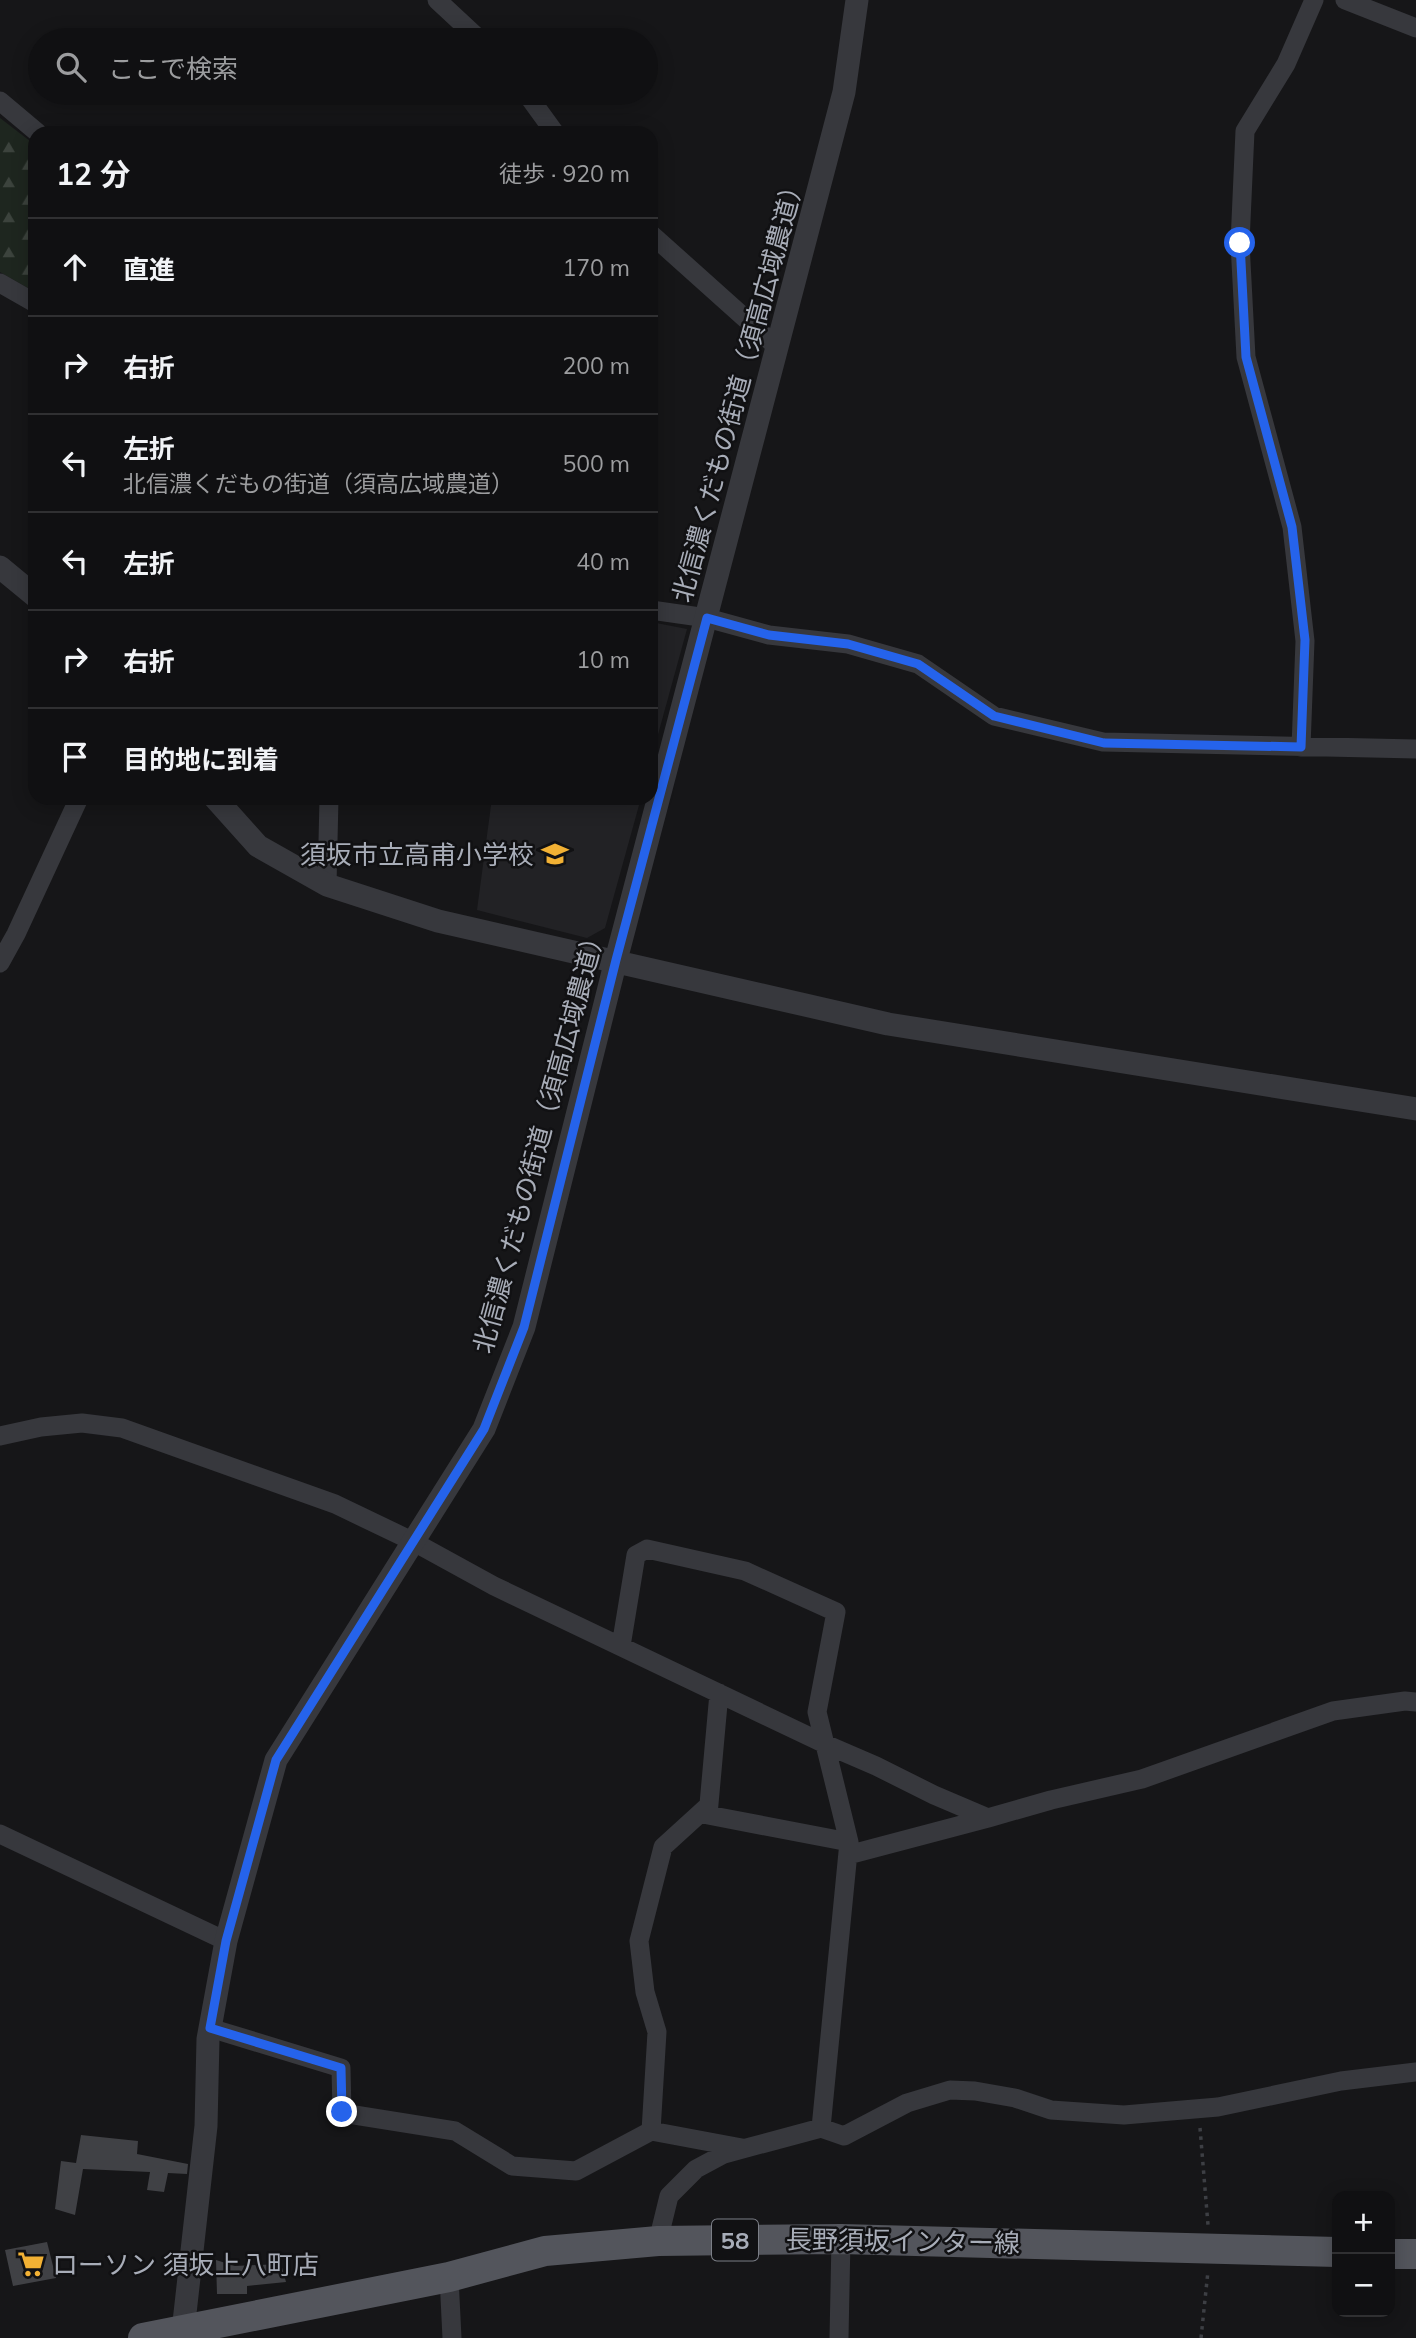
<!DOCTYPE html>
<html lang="ja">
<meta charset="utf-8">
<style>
body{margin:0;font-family:Mulish,"Noto Sans JP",sans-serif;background:#1e1e20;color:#f1f3f6}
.controls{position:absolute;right:21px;bottom:21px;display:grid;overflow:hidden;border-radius:14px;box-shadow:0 4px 18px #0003}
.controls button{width:63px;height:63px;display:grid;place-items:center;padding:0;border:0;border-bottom:2px solid #303032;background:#101012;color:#f1f3f6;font:35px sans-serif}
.stop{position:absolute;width:21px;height:21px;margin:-16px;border:5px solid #2563eb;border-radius:50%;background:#fff}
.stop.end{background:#2563eb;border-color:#fff;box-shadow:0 2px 7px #0008}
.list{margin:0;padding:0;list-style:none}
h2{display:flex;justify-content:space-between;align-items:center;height:91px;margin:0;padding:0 28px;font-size:30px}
h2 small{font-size:23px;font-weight:400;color:#9c9d9f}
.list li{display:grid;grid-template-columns:46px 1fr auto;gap:21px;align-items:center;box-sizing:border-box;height:98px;padding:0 28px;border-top:2px solid #303032}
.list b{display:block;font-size:26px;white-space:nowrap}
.list p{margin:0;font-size:23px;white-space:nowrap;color:#9c9d9f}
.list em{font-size:23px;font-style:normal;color:#9c9d9f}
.icon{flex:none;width:38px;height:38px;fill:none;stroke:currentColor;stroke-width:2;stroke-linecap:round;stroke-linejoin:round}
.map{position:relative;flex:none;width:1416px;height:2338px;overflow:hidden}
.search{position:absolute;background:#101012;box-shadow:0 4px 18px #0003;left:28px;top:28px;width:630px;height:77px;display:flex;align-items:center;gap:18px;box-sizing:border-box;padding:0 24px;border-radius:38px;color:#9c9d9f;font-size:26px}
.panel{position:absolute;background:#101012;box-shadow:0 4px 18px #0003;left:28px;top:126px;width:630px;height:679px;border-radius:21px}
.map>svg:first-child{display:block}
.built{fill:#222225}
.forest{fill:url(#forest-firs)}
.building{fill:#404145}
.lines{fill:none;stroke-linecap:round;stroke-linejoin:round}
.path{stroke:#3d3f44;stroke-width:3.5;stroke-dasharray:3.5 5;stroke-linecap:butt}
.minor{stroke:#37383d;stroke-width:19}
.tertiary{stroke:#37383d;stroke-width:23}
.primary{stroke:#53555c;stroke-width:30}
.route{stroke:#2563eb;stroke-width:9}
.labels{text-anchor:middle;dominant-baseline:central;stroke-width:5;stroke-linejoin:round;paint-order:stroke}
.shield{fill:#111113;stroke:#7b7e86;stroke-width:2}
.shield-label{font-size:24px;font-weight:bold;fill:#a8adb8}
.street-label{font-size:26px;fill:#a8adb8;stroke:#111113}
.poi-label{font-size:26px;fill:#a8adb8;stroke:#111113;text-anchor:end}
</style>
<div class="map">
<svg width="1416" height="2338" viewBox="0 0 1416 2338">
<defs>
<pattern id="forest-firs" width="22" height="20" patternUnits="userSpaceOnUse" patternTransform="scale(1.75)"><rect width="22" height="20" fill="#1e261f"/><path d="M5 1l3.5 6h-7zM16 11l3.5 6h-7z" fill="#3c433d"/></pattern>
</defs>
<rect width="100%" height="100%" fill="#161618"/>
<path class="built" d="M651,622l36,7 -36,131z
M492,798h149l-36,130 -18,10 -110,-28z"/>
<path class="forest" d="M0,118l35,27v147l-35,-20z"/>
<path class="building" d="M81,2135l57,6 -1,13 51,10 -1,10 -19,-1 -4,19 -17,-2 3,-18 -67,-3 -8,46 -20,-6 6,-48 15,2z
M47,2242l9,36 -43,8 -8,-36z
M216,2260l19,6 46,-2 5,18 -39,4v8h-30z"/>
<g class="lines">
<path class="path" d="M1200,2128l8,97
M1201,2338l7,-67"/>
<path class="minor" d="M437,0l43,40
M1345,0l71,28
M526,93l29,40
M0,101l38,32
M651,234l125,112
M0,283l35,20
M651,610l56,8 62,17 79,9 70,20 76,52 109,26 313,7
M1301,747l4,-106 -13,-114 -46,-170 -6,-114 5,-112 41,-67 28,-64
M327,885l2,-87
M0,963l16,-29 63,-136
M0,1436l41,-9 41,-4 40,5 213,76 77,37 82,45 331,158 51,22 58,29 54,23 63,-18 91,-21 191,-68 72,-10 11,1
M621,1646l15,-91 11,-6 98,22 91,41 -19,100 32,130 -28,286
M719,1693l-11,122 141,27
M708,1806l-45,41 -24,94 6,51 12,40 -6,99 91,17
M0,1834l226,107
M848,1855l140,-37
M210,2028l131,40 1,45 113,18 57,35 64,5 75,-40
M658,2241l11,-45 27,-27 28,-15 97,-26 23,8 63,-33 43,-13 25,1 40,7 36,12 73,5 94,-8 123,-26 75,-9
M449,2277l3,61
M839,2338l2,-99"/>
<path class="tertiary" d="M0,567l35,29
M215,798l43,48 69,39 111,36 450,103 528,85
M183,2331l23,-205 2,-87 18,-98 50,-181 208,-331 40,-102 92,-367 228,-868 13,-92"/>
<path class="primary" d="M1390,2254h26
M143,2338l306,-61 96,-26 113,-10 183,-2 496,13"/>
</g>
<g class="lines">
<path class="route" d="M342,2112l-1,-44 -131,-40 16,-87 50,-181 208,-331 40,-102 92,-367 91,-342 62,17 79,9 70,20 76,52 110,27 197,4 4,-107 -13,-113 -46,-170 -6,-114"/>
</g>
<defs>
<symbol id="school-bare" viewBox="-9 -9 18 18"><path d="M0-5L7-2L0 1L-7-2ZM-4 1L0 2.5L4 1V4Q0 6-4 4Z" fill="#f2b134" stroke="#111113" stroke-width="2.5" paint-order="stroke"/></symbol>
<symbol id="supermarket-bare" viewBox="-9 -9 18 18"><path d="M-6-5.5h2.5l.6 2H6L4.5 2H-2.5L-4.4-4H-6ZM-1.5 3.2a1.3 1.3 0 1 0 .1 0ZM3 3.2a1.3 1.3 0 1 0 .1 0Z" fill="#f2b134" stroke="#111113" stroke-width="2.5" paint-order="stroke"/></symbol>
</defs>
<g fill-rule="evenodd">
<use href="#school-bare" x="536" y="835" width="38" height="38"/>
<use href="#supermarket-bare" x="12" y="2245" width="38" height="38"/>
</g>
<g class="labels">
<rect class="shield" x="712" y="2219.5" width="46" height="41" rx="5"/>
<g class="shield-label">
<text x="735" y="2240">58</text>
</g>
<g class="street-label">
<text transform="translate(738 388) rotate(-75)">北信濃くだもの街道（須高広域農道）</text>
<text transform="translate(539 1139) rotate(-75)">北信濃くだもの街道（須高広域農道）</text>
<text transform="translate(903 2241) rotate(1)">長野須坂インター線</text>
</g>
<g class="poi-label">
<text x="534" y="854">須坂市立高甫小学校</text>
<text x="52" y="2264" text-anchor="start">ローソン 須坂上八町店</text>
</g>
</g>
</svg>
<div class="controls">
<button>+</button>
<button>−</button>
</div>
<div class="stop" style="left:1240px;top:243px"></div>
<div class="stop end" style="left:342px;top:2112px"></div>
<div class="search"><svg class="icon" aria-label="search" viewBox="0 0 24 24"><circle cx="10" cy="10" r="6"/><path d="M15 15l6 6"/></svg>ここで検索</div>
<section class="panel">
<h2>12 分<small>徒歩 · 920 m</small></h2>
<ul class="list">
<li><svg class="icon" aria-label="ahead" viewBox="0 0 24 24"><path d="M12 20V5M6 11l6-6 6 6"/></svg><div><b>直進</b></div><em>170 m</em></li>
<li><svg class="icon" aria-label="right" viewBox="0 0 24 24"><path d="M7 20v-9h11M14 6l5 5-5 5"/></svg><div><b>右折</b></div><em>200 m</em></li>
<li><svg class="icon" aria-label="left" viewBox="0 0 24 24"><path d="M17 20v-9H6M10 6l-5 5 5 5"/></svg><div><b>左折</b><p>北信濃くだもの街道（須高広域農道）</p></div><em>500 m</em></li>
<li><svg class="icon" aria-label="left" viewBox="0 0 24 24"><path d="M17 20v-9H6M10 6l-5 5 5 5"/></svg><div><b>左折</b></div><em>40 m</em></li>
<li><svg class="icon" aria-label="right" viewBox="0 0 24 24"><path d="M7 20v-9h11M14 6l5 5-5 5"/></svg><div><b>右折</b></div><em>10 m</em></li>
<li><svg class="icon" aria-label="arrive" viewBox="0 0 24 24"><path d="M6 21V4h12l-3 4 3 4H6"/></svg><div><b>目的地に到着</b></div></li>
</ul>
</section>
</div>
